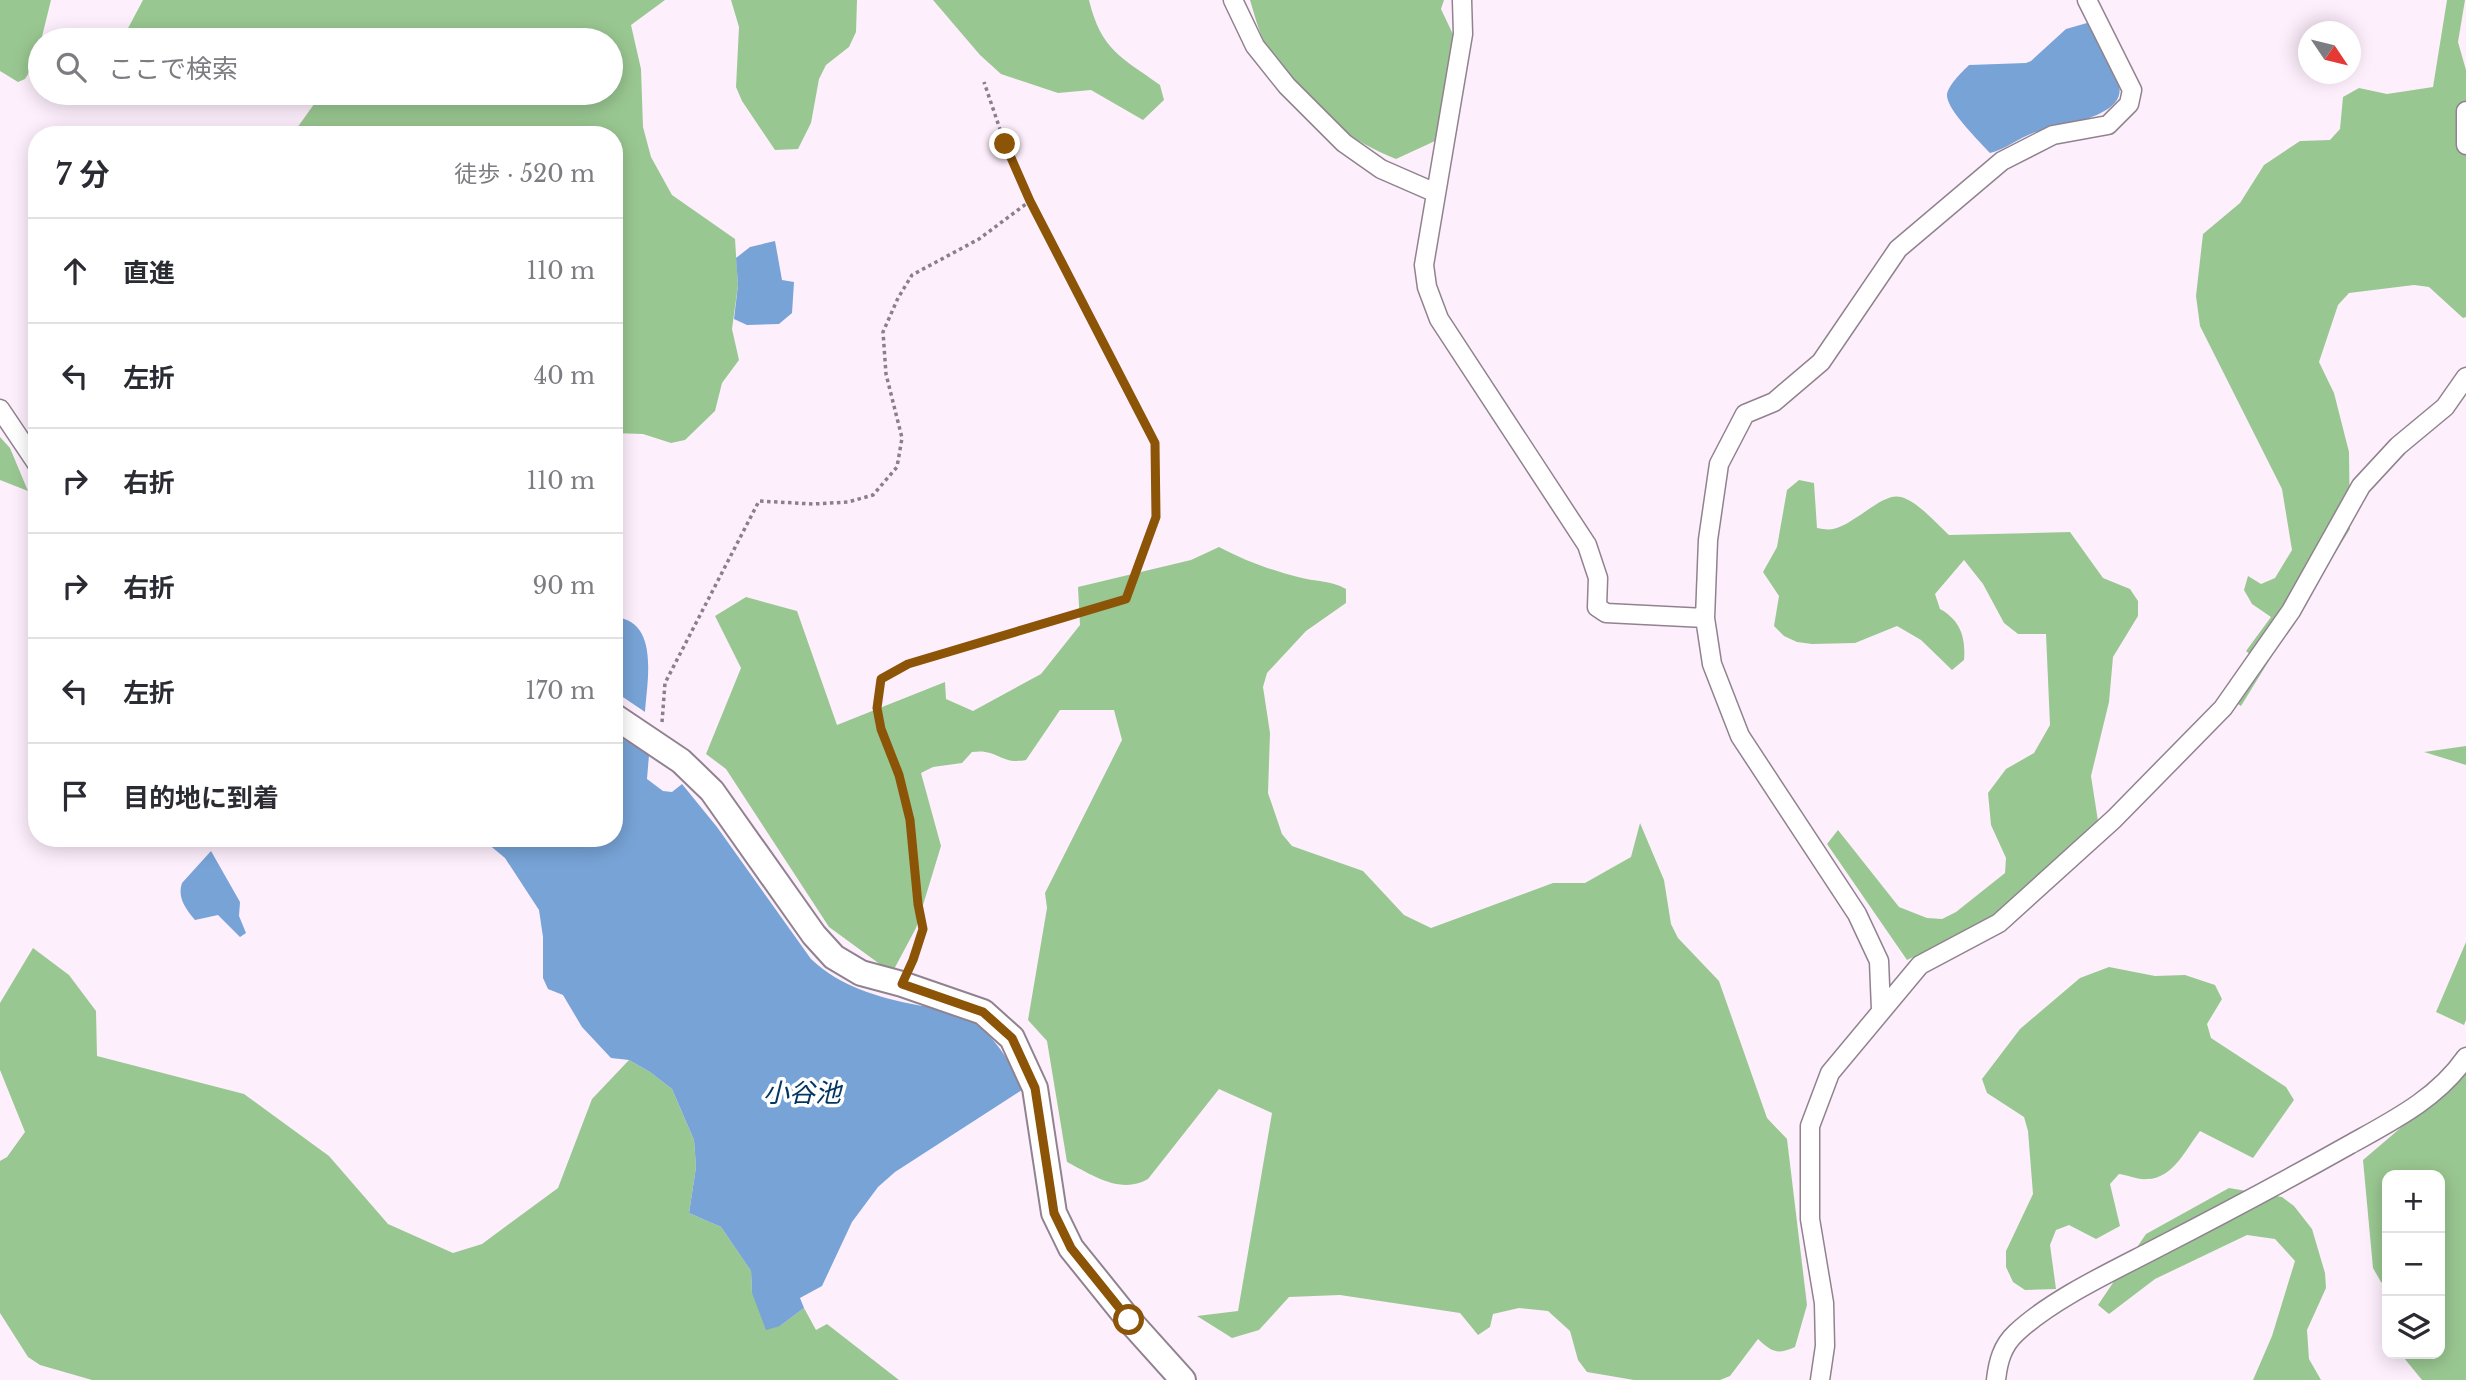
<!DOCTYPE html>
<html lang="ja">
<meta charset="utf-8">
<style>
body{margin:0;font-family:"Libre Baskerville","Noto Sans JP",serif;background:#f7f7f7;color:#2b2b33}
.controls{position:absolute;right:21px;bottom:21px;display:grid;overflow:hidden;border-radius:14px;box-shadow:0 4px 18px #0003}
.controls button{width:63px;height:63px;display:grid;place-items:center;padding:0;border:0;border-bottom:2px solid #e1e1e2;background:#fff;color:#2b2b33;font:35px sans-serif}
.compass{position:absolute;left:2298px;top:21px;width:63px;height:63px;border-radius:50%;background:#fff;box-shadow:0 4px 18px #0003;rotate:125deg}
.stop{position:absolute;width:21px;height:21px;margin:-16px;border:5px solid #8b5406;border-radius:50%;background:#fff}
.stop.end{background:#8b5406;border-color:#fff;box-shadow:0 2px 7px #0008}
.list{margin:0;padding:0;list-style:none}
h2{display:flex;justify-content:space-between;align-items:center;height:91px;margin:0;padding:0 28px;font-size:30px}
h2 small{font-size:23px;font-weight:400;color:#7c7c81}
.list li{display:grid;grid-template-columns:46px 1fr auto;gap:21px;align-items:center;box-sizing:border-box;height:105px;padding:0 28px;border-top:2px solid #e1e1e2}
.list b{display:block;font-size:26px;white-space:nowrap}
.list em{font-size:23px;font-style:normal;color:#7c7c81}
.icon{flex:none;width:38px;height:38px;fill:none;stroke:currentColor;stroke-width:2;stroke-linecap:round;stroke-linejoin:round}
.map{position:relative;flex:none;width:2466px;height:1380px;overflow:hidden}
.search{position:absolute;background:#fff;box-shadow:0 4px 18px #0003;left:28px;top:28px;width:595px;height:77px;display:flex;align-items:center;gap:18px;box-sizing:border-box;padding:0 24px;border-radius:38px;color:#7c7c81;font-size:26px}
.panel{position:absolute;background:#fff;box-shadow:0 4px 18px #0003;left:28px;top:126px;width:595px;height:721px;border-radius:28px}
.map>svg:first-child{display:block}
.forest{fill:#99c791}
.water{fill:#77a3d6}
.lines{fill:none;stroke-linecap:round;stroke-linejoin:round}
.street-casing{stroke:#90838f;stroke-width:21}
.secondary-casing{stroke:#90838f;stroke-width:28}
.path{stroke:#898089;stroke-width:3.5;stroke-dasharray:3.5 3.5;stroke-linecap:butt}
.street{stroke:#fff;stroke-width:18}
.secondary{stroke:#fff;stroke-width:24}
.route{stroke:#8b5406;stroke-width:9}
.labels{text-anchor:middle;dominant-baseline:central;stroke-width:7;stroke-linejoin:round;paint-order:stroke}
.water-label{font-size:26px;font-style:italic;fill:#043563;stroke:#fff}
</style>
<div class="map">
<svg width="2466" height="1380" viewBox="0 0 2466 1380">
<rect width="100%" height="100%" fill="#feeffd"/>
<path class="forest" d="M0,0h51l-15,61 -11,18 -7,3 -18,-11z
M143,0h522l-34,25 10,44 2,58 8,30 21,38 63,44 3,46 -6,44 7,31 -17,23 -7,28 -30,29 -14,3 -28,-9 -29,-1v-298h-322l30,-42h289v-53h-480l-5,-8z
M731,0h126l-1,32 -7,15 -23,18 -7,14 -8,44 -13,26 -23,1 -33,-49 -6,-14 3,-60z
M933,0h156c12,50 32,57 71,85l4,15 -21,20 -52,-30 -33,3 -57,-19 -21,-19z
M1250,0h194l-3,9 17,36 -23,96 -39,18c-45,-18 -72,-41 -103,-78 -10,-12 -22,-25 -29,-40 -6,-12 -10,-28 -14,-41z
M2447,0h18l-7,42 8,28v247l-3,1 -34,-31 -15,-2 -65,8 -11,12 -19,57 15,31 15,59 1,77 -109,177 -6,-4 24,-40 -13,-11 25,-34 -19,-13 -8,-14 4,-14 13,8 14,-6 17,-28 -10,-61 -82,-163 -4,-30 7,-62 37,-31 24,-38 36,-24 30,-1 10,-11 3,-32 16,-9 28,6 46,-7z
M0,437l10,11 18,43 -28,-11z
M1799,480l15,3 3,45c5,1 12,2 16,1 23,-5 49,-37 68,-32 16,4 36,27 48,38l121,-3 33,46 27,11 8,12v15l-25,41 -4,45 -18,74 7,45 -98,94 -93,45 -80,-116 11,-14 61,77 28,11 15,1 14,-7 49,-39 1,-15 -15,-33 -3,-32 18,-24 28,-16 16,-28 -4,-91h-28l-14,-11 -21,-39 -19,-24 -29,34 5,15c20,11 26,28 24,51l-12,10 -31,-30 -24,-14 -42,17 -43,1 -15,-2 -13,-6 -10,-10 5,-30 -16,-24 14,-25 10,-57z
M1219,547c27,14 48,22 79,30 17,5 32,3 48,12v14l-40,28 -39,42 -4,14 7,46 -2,60 14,41 10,12 71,25 41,44 27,13 122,-45h32l46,-26 9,-34 24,57 7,44 7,14 41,43 48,137 20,21 20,166 -12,42c-18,8 -23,5 -37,-8l-28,37 -10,4h-86l-47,-8 -9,-12 -8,-29 -22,-20 -29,-3 -26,6 -3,13 -12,8 -18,-22 -120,-18 -51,2 -30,33 -27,8 -35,-22 41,-5 34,-198 -53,-24 -71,90c-27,16 -56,-4 -81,-17l-20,-121 -19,-21 19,-112 -2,-15 77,-153 -8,-30h-54l-34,50c-26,5 -28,-12 -54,-8l-10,11 -29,4 -12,6 20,73 -25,82 -24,45 -63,-46 -103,-158 -20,-15 35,-86 -26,-52 31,-19 51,14 40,114 108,-43 1,17 27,12 68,-37 39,-49 -2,-38 113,-27z
M2466,746v19l-42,-13z
M2466,942v78l-2,5 -28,-13z
M33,948l36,27 27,36 1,45 147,38 85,62 59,68 65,29 29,-9 76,-56 34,-89 37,-39 21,12 22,17 22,51 2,27 -7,46 32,14 30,44 1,22 28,33 24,-18 12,22 11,-6 72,56h-807l-52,-15 -12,-8 -28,-44v-152l7,-4 18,-25 -25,-62v-67z
M2109,967l46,9 30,-1 30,10 7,14 -15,25 4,14 75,49 8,13 -41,58 -53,-27c-14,18 -27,48 -53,48 -9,1 -19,-4 -28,-5l-9,10 10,42 -24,13 -27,-14 -13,5 -6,15 6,44 -31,1 -12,-8 -7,-15v-16l27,-57 -5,-63 -4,-14 -37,-24 -5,-14 38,-50 60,-51z
M2466,1072v308h-44l-18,-22v-4h36v-179h-53v111l-6,-4 -8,-14 -10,-108z
M2229,1188l53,9 12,9 18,23 13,44 1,15 -19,42 2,29 12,21h-68l19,-44 23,-75 -20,-22 -28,-4 -92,44 -46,35 -11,-9 48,-71z"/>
<path class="water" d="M2087,23l5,3c9,17 32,51 27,69 -6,24 -64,31 -86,38 -14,5 -29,17 -43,20 -10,-11 -42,-42 -43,-57 0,-10 15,-24 22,-31l57,-2 5,-2 35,-32z
M775,241l7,39 12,2 -2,31 -13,11 -32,1 -13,-6 4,-34 -2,-27 14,-11z
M614,617c46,3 33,64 31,95l-31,-21z
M614,733l35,22 -2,24 16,12 9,1 10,-8 35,43 94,132c30,28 66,38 106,46 11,2 22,2 32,5 37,12 60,46 73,80l-127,82 -17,15 -26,35 -30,64 -22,12 4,10 -24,18 -14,4 -14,-37 -1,-22 -30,-44 -32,-14 7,-46 -2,-27 -22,-51 -22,-17 -21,-12 -18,-2 -29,-31 -19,-32 -15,-6 -5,-11v-41l-4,-27 -34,-52 -24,-20h133z
M211,851l29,51 -1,14 7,17 -6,4 -22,-22 -23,5c-9,-11 -18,-22 -13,-37z"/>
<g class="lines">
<defs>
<path id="street" d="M1233,0l22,46 32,40 57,57 37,26 55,24
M1462,0l1,34 -39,231 3,22 12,32 148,226 11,33 -1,29 9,6 99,5
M2466,111v34
M0,409l37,55
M1881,1010l-2,-49 -22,-47 -117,-178 -28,-72 -7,-46 3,-78 11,-76 26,-50 29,-12 47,-40 77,-113 104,-88 51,-26 55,-10 21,-21 3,-14 -45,-90
M1820,1380l5,-34 -1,-43 -14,-84v-93l20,-53 90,-108 79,-42 115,-104 109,-111 68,-97 70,-125 37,-40 47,-39 21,-30
M1996,1380c2,-18 6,-34 20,-47 36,-34 97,-62 141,-85 64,-33 128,-67 192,-103 43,-24 88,-46 117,-88"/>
<path id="secondary" d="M614,716l67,45 31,30 102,144 20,22 27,16 41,11 81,28 29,26 23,50 19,125 17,35 58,72 54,60"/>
</defs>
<use href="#street" class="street-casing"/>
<use href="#secondary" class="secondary-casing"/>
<path class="path" d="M662,722l3,-39 94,-182 54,3 35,-2 25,-7 24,-28 5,-29 -16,-64 -3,-42 15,-34 14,-23 67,-36 51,-38
M910,966l13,-37 -5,-25 -8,-84 -11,-45 -18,-46 -4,-21 4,-29 27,-15 218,-65 30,-82 -1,-74 -125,-242 -25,-57 -21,-62"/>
<use href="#street" class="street"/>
<use href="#secondary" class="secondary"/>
</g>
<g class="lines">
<path class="route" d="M1005,144l25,57 125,242 1,74 -30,82 -218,65 -27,15 -4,29 4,21 18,46 11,45 8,84 5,25 -10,31 -11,24 81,28 29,26 23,50 19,125 17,35 58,72"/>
</g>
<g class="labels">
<g class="water-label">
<text x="802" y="1093">小谷池</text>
</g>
</g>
</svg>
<div class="controls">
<button>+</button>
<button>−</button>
<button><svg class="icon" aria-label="layers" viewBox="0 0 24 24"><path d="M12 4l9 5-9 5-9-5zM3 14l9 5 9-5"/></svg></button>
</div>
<svg class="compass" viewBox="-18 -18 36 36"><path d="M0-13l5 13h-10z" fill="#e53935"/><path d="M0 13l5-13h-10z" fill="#7c7c81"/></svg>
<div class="stop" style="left:1129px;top:1320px"></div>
<div class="stop end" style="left:1005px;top:144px"></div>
<div class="search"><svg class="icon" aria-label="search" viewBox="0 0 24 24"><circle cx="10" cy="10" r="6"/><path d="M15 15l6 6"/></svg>ここで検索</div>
<section class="panel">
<h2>7 分<small>徒歩 · 520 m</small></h2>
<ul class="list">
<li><svg class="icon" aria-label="ahead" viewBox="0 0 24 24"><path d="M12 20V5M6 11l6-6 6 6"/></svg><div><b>直進</b></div><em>110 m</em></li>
<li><svg class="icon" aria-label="left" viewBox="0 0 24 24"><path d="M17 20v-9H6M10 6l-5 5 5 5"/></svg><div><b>左折</b></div><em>40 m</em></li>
<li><svg class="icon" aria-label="right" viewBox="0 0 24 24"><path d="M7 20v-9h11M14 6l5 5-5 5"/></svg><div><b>右折</b></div><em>110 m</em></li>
<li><svg class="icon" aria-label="right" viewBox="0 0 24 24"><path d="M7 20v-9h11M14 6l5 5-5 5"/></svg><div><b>右折</b></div><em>90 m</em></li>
<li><svg class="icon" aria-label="left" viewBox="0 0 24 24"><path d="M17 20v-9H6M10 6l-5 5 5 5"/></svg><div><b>左折</b></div><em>170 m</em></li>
<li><svg class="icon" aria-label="arrive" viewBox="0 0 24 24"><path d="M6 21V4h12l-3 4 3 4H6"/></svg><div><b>目的地に到着</b></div></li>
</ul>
</section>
</div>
